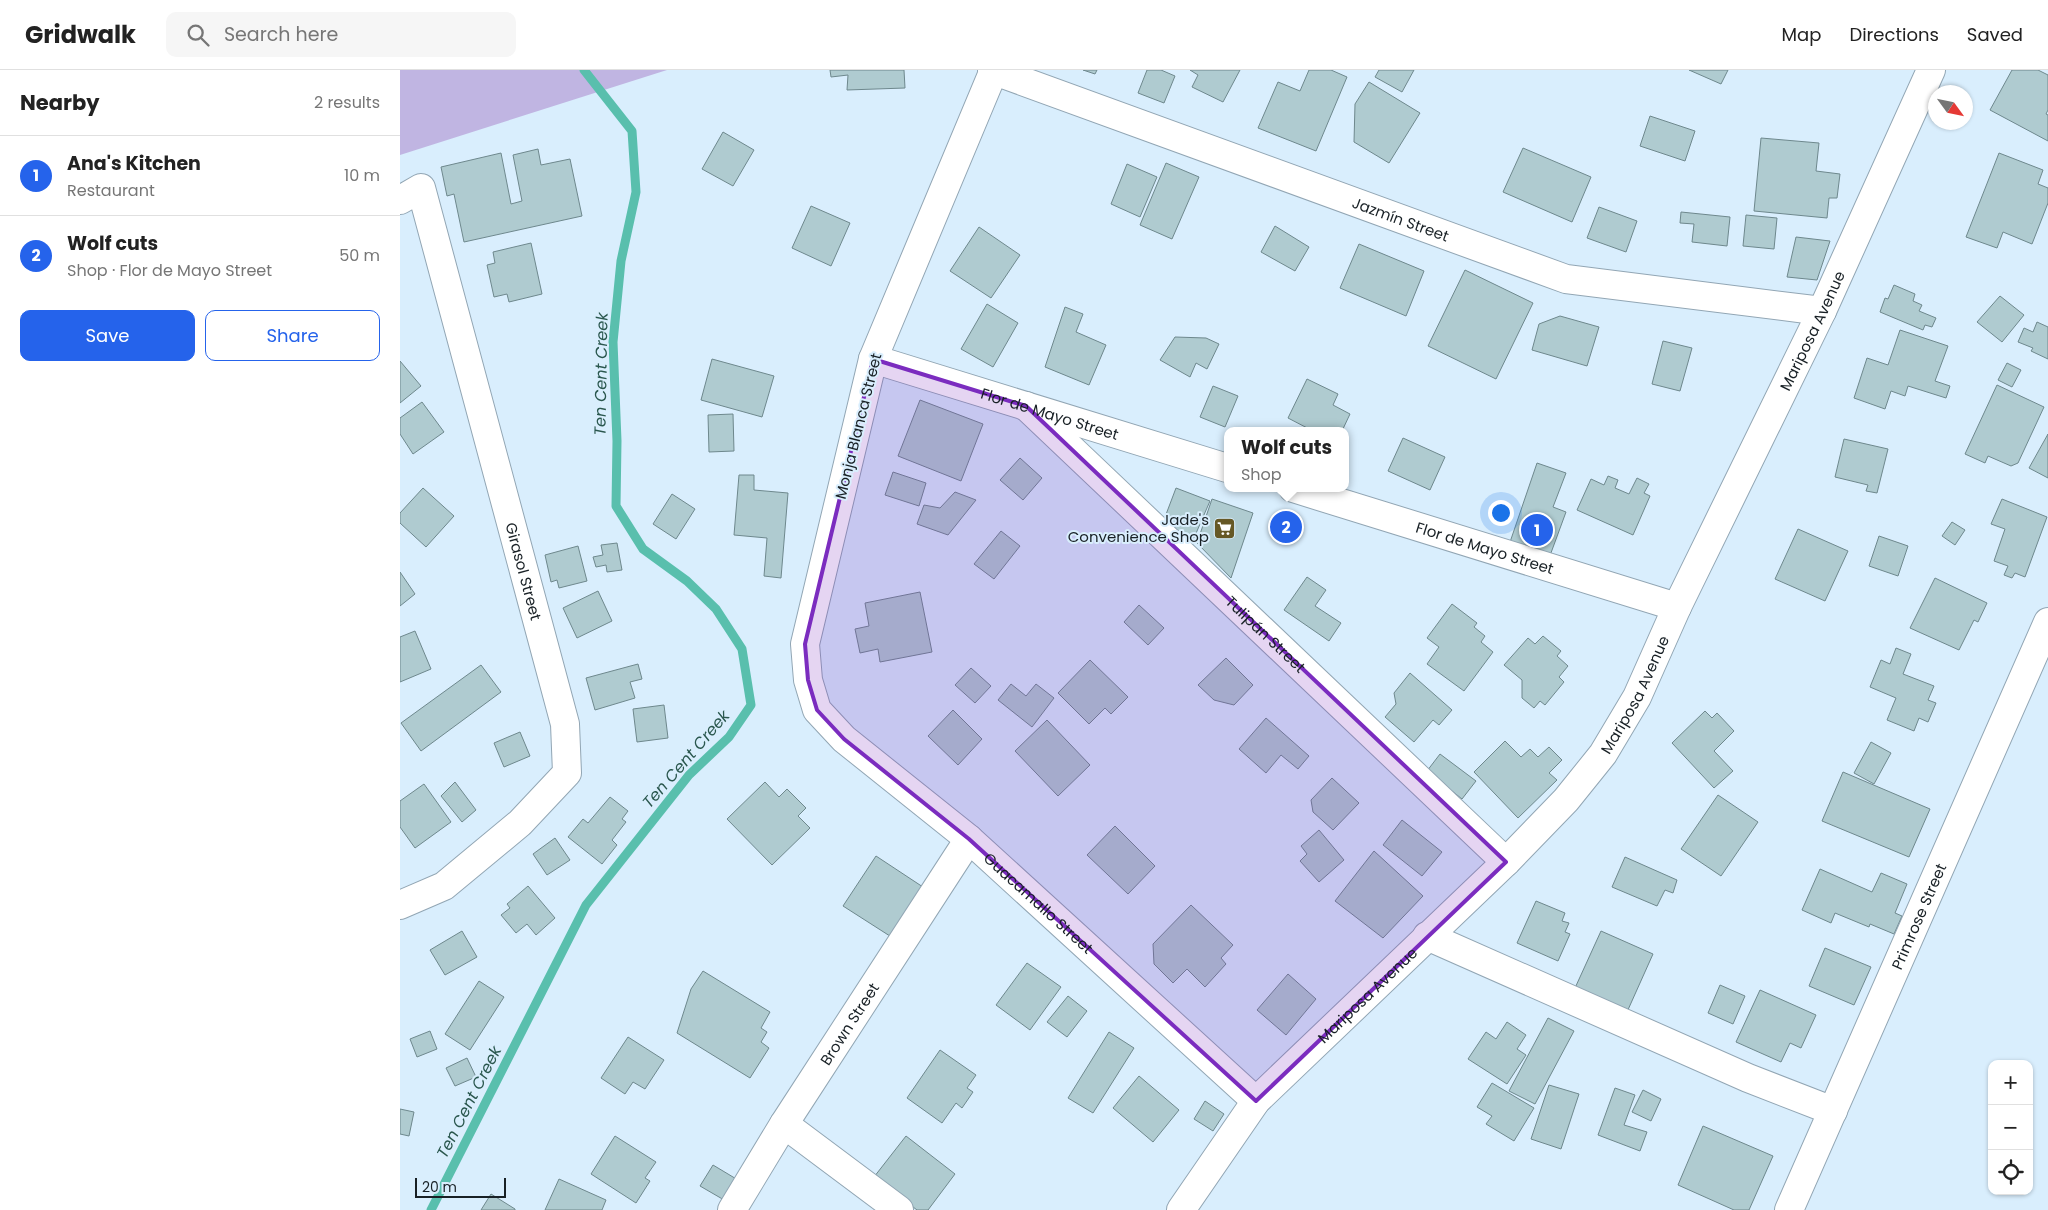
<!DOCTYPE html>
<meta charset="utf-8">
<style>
body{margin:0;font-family:Poppins,sans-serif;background:#f6f6f6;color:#222}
.controls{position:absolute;right:15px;bottom:15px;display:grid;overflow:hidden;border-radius:10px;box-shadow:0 1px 4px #0004}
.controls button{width:45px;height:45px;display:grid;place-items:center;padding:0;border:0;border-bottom:1px solid #e0e0e0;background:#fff;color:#222;font:25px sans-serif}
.compass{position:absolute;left:1528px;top:15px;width:45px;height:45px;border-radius:50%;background:#fff;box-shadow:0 1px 4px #0004;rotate:123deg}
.scale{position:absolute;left:15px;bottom:12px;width:91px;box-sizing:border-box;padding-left:5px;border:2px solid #182025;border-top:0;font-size:14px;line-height:18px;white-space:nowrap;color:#182025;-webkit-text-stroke:4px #d9eefd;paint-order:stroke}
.you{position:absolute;left:1100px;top:442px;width:18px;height:18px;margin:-12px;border:4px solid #fff;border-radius:50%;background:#1a73e8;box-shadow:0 0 0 8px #1a73e833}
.badge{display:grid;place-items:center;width:32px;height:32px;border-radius:50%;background:#2563eb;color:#fff;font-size:16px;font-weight:700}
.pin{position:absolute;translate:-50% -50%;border:2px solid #fff;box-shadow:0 1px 5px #0006}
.popup{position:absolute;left:824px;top:357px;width:125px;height:65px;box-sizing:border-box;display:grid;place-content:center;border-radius:10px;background:#fff;filter:drop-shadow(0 1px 4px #0005);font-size:16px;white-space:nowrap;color:#767676}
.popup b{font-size:19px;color:#222}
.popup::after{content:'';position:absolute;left:50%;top:100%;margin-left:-10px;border:10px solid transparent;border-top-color:#fff}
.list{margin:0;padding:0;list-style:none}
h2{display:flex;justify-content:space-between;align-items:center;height:65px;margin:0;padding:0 20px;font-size:21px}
h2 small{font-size:16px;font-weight:400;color:#767676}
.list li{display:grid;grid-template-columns:32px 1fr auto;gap:15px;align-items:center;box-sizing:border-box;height:80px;padding:0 20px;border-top:1px solid #e0e0e0}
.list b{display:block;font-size:19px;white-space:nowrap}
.list p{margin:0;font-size:16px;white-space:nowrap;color:#767676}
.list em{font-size:16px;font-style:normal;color:#767676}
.actions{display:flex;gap:10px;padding:15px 20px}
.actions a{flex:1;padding:11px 0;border:1px solid #2563eb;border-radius:10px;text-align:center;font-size:18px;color:#2563eb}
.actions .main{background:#2563eb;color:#fff}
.icon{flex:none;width:28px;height:28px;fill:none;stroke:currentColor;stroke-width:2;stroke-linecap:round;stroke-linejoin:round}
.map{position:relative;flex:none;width:1648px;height:1140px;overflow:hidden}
header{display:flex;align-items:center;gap:30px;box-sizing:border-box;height:70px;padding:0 25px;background:#fff;border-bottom:1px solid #e0e0e0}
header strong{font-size:24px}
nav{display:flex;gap:28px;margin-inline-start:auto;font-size:18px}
.search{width:350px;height:45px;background:#f6f6f6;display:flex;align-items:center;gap:12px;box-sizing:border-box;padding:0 18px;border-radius:10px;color:#767676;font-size:19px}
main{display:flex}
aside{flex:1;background:#fff}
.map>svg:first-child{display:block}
.green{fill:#c0b5e2}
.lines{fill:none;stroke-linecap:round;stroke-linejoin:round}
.stream{stroke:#59bfad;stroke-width:9}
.building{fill:#afcbd0;stroke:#6e888d}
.minor-casing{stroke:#92a6b4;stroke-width:30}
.minor{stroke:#fff;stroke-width:28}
.marked{fill:#7b2cbf;fill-opacity:0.2;stroke:#7b2cbf;stroke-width:4;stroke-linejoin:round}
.labels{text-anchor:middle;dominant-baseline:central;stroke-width:4;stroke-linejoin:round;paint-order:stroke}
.street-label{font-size:15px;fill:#182025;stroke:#d9eefd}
.poi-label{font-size:15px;fill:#182025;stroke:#d9eefd;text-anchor:end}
.water-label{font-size:16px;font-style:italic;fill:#2a574e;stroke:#d9eefd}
</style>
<header>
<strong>Gridwalk</strong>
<div class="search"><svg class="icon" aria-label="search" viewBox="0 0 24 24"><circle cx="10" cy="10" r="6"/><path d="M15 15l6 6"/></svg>Search here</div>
<nav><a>Map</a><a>Directions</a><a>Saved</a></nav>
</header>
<main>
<aside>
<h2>Nearby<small>2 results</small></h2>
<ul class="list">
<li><span class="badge">1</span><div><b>Ana's Kitchen</b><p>Restaurant</p></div><em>10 m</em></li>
<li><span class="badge">2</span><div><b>Wolf cuts</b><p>Shop · Flor de Mayo Street</p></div><em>50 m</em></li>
</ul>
<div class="actions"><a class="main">Save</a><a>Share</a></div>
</aside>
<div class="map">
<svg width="1648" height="1140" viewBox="0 0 1648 1140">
<rect width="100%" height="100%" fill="#d9eefd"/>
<path class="green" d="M0,0h267l-267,85z"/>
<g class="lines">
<path class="stream" d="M31,1140l155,-305 103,-130 40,-38 22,-32 -9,-56 -26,-40 -29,-28 -44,-32 -27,-43 1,-65 -4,-99 8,-81 15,-69 -4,-61 -48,-61"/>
</g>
<path class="building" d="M430,0h74l1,18 -58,2 1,-15 -17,2z
M683,0h14l-2,4z
M747,0h14l14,6 -11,27 -26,-10z
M790,0h50l-17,32 -31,-15 6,-12z
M909,0h22l16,7 -31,74 -58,-23 20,-46 22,9z
M979,0h35l-12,22 -27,-15z
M1289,0h39l-7,14z
M1612,0h26l10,5v35l-2,4 2,1v26l-58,-31z
M969,12l51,31 -31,50 -35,-21 1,-38z
M1250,46l45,15 -10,30 -45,-15z
M323,62l31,18 -21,36 -31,-17z
M1361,68l58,5 -3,28 24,3 -3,24h-8l-2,20 -73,-7z
M1123,78l68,29 -19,45 -69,-30z
M138,79l3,16 29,-6 12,57 -118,26 -10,-48 -7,2 -6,-29 60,-14 10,51 11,-3 -9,-46z
M1599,83l44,17 -5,14 10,4v15l-16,41 -29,-12 -6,16 -31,-11z
M766,93l33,14 -27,62 -32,-14z
M727,94l30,13 -17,40 -29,-13z
M411,136l39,17 -19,43 -39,-18z
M1199,137l38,14 -11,31 -39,-14z
M1281,142l49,5 -3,29 -35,-4 2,-18 -14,-1z
M1346,145l31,3 -3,31 -31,-3z
M875,156l34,21 -14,24 -34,-19z
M579,157l41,28 -29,43 -41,-27z
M1396,167l34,4 -13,39 -30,-3z
M131,173l11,51 -33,8 -2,-8 -13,3 -7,-32 8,-2 -2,-11z
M959,174l65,27 -18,45 -66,-28z
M1065,200l68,33 -37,76 -68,-33z
M1494,215l21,9 -2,7 9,4 -3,6 17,7 -4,9 -7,-2 -2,5 -43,-18 5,-14 3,1z
M1600,226l24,19 -22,27 -25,-20z
M587,234l31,19 -25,44 -32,-18z
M665,237l18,7 -7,18 30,13 -17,40 -44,-18z
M1160,246l39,11 -12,39 -55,-16 7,-26z
M1637,252l11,5v32l-17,-8 2,-3 -15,-6 6,-14 9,4z
M1500,260l48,16 -13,35 15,5 -4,12 -38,-12 -3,10 -14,-5 -6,18 -31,-11 13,-40 21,7z
M775,267l31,1 13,6 -12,25 -11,-6 -6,14 -30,-17z
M1263,271l29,7 -12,43 -28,-7z
M312,289l62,17 -12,41 -61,-17z
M0,291l21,25 -21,17z
M1607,293l14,7 -9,17 -14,-7z
M907,309l31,15 -5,11 17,9 -8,17h-29l-25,-13z
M1597,315l47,22 -26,56 -7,3 -23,-10 -3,7 -20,-9z
M813,316l25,10 -13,31 -25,-10z
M520,330l63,24 -22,57 -63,-25z
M22,332l22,30 -31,22 -13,-20v-16z
M333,344l1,37 -25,1 -1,-37z
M1648,364v44l-19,-10z
M1003,368l42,19 -15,33 -42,-19z
M1444,369l44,10 -11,44 -11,-2 2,-6 -33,-8z
M620,388l22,20 -19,22 -23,-20z
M1137,393l29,10 -13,34 13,5 -18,49 -40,-13z
M493,402l33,11 -7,23 -34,-11z
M339,405h15v15l34,3 -7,85 -17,-2 3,-38 -33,-3z
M1208,406l10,4 -3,8 14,6 8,-16 12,6 -5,9 6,3 -17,39 -56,-25 14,-31 13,6z
M23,418l31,28 -28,31 -26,-24v-10z
M776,418l34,13 -16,37 -32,-13z
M555,422l21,8 -28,35 -31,-11 7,-19 16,3z
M272,424l23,15 -19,30 -23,-15z
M812,429l41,14 -22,65 -34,-35z
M1602,429l45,18 -22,60 -10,-4 -3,5 -8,-3 4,-9 -14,-5 11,-32 -14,-5z
M1552,452l13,8 -10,15 -13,-9z
M1398,459l50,22 -23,50 -50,-22z
M601,461l19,15 -26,33 -20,-15z
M1479,466l29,10 -10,30 -29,-10z
M217,473l5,27 -15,2 -1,-7 -10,2 -3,-10 10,-2 -2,-10z
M178,476l9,35 -28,7 -2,-8 -6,2 -6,-27z
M0,502l15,22 -15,12z
M907,507l19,13 -11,16 26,17 -12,18 -45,-31z
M1535,508l52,25 -9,19 -4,-2 -15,30 -49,-22z
M198,521l14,30 -35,17 -14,-30z
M520,522l12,60 -52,10 -2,-13 -18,4 -5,-24 14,-3 -4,-23z
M1052,534l25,19 -3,4 11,9 -4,6 12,10 -29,39 -37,-27 12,-17 -12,-9z
M739,535l25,23 -16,17 -24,-23z
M15,561l16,38 -31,13v-45z
M1143,566l18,15 -4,5 11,10 -9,11 5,5 -19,23 -5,-4 -6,7 -12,-10v-18l-18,-15 24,-27 7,6z
M1496,578l15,6 -8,20 31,12 -6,14 8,3 -8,19 -9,-4 -5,13 -27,-11 9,-22 -26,-11 11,-27 9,4z
M826,588l27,27 -19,20 -20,-5 -16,-15z
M690,590l38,37 -17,17 -6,-6 -16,16 -31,-31z
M238,594l4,15 -12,3 5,16 -40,12 -9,-32z
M81,595l20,27 -80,59 -20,-28z
M571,598l20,18 -16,17 -20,-18z
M1010,603l42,37 -13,15 -6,-5 -19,22 -29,-25 11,-13 -2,-11z
M611,614l15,12 10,-12 18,14 -22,29 -34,-27z
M264,635l4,33 -31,4 -4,-33z
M553,640l29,29 -24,26 -30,-29z
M1305,641l7,7 5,-5 17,18 -20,20 19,20 -19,17 -42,-45z
M866,648l43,38 -11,13 -17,-14 -15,18 -27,-24z
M647,650l43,45 -32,31 -43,-45z
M120,662l10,24 -26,11 -10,-24z
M1105,671l16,16 9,-8 8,8 11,-10 13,13 -13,13 8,7 -39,38 -44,-46z
M1471,672l20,11 -17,31 -20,-11z
M1040,684l36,27 -14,18 -35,-28z
M1443,702l87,37 -21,48 -87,-36z
M932,708l27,25 -26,27 -20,-18 -2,-12z
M55,712l21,28 -14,12 -21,-26z
M365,712l14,15 8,-8 19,19 -8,8 12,12 -38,37 -45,-46z
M24,714l27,38 -36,26 -15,-21v-26z
M1318,725l40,27 -37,54 -40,-27z
M210,727l18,14 -6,8 4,3 -14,18 5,5 -15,19 -34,-27 15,-18 5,4z
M1002,750l40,32 -20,24 -39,-31z
M715,756l40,40 -27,28 -41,-39z
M919,760l25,30 -25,22 -19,-21 7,-7 -6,-8z
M155,768l15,22 -23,15 -14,-21z
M974,781l49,45 -40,42 -48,-37z
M476,786l50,33 -33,49 -50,-32z
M1225,787l52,23 -4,13 -8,-3 -8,16 -45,-19z
M1420,799l52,23 9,-19 26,11 -12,29 7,3 -8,18 -24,-10 -1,3 -34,-14 -4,10 -29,-13z
M128,816l27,32 -19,17 -9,-11 -11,9 -15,-18 9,-7 -3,-4z
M1136,831l29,12 -3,8 7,2 -4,9 5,2 -12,27 -41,-18z
M791,835l42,40 -12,13 5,6 -21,23 -18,-18 -14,14 -19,-19 -1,-20z
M62,861l15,26 -32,18 -15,-25z
M1201,861l52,23 -26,58 -52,-24z
M1425,878l46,19 -17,38 -45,-19z
M627,893l34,24 -31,43 -34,-25z
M303,901l67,41 -9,16 6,4 -6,10 8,6 -19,30 -73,-45 14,-44z
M888,904l28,25 -30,36 -29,-25z
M79,911l25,16 -34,53 -25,-16z
M1320,915l25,11 -12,28 -25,-11z
M1360,920l56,25 -15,33 -11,-5 -9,19 -45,-20z
M668,926l19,15 -20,26 -20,-15z
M1148,948l26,13 -39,73 -26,-13z
M1107,952l19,13 -9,14 9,6 -19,29 -39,-25 18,-27 10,7z
M30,961l7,18 -20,8 -7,-18z
M709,962l25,16 -41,65 -25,-15z
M228,967l36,23 -19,29 -12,-7 -8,12 -24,-16z
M540,980l36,25 -9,13 6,4 -11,16 -6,-5 -14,20 -35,-25z
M67,988l9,19 -21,9 -9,-18z
M739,1006l40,34 -26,32 -40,-34z
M1092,1013l42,25 -20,33 -28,-17 6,-8 -15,-9z
M1149,1015l30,9 -18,55 -30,-10z
M1215,1018l20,7 -11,30 23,7 -7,19 -42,-16z
M1243,1020l18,9 -10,22 -19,-9z
M805,1031l19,13 -11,17 -19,-12z
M0,1039l14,3 -5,24 -9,-2z
M1303,1056l70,30 -24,54h-15l-56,-25z
M215,1066l41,26 -11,16 5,3 -14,22 -45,-29z
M506,1066l49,38 -27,36h-11l-43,-33z
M313,1095l30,18 -12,21 -31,-18z
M159,1109l47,21 -4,10h-57z
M91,1124l24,15v1h-34z"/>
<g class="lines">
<defs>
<g id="minor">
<path id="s1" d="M592,0l574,209 256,32"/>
<path id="s2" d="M594,0l-121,289 -68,285 3,36 9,30 27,29 125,100 287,262"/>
<path id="s3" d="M0,130l21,-12 144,536 2,49 -47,50 -76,63 -44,19"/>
<path id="s4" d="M473,289l354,109"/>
<path id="s5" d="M626,336l480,456"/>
<path id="s6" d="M893,418l384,119"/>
<path d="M1027,866l321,142 85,33"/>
<path d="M384,1054l115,86"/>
<path id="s7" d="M332,1140l52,-86 185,-285"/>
<path id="s8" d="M781,1140l75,-109 250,-239 60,-62 37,-46 34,-57 40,-90 145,-296 109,-241"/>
<path id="s9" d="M1389,1140l259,-588"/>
</g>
</defs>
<use href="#minor" class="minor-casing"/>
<use href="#minor" class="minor"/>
</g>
<path class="marked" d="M473,289l153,47 480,456 -250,239 -287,-262 -125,-100 -27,-29 -9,-30 -3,-36z"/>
<defs>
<symbol id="supermarket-square" viewBox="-11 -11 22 22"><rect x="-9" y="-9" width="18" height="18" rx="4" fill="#665825" stroke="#d9eefd"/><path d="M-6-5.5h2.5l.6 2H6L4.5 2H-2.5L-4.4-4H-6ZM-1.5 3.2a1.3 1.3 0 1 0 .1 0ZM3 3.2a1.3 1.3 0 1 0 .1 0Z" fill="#fff"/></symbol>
</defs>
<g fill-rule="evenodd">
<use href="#supermarket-square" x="812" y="446" width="25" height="25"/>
</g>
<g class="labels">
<g class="street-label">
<text stroke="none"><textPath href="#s1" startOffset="435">Jazmín Street</textPath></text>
<text stroke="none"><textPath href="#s8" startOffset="1096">Mariposa Avenue</textPath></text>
<text stroke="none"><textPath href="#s4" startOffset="185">Flor de Mayo Street</textPath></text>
<text transform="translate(458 356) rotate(-76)">Monja Blanca Street</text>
<text stroke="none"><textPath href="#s6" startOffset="201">Flor de Mayo Street</textPath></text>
<text stroke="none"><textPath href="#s3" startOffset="421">Girasol Street</textPath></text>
<text stroke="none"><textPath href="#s5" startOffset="331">Tulipán Street</textPath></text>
<text stroke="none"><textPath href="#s8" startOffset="691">Mariposa Avenue</textPath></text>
<text stroke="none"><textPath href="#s2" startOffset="968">Guacamallo Street</textPath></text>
<text stroke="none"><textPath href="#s9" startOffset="321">Primrose Street</textPath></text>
<text stroke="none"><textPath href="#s8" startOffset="286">Mariposa Avenue</textPath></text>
<text stroke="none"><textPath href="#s7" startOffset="220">Brown Street</textPath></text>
</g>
<g class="poi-label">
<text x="809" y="449">Jade's<tspan x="809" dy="17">Convenience Shop</tspan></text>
</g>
<g class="water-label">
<text transform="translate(201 304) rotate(-89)">Ten Cent Creek</text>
<text transform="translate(286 689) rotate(-49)">Ten Cent Creek</text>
<text transform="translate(69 1032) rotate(-63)">Ten Cent Creek</text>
</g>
</g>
</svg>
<div class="controls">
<button>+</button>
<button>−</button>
<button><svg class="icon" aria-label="locate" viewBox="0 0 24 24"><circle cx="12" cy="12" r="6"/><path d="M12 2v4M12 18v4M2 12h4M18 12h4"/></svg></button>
</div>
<svg class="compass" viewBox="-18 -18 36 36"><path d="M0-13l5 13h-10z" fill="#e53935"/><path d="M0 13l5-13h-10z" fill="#767676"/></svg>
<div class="scale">20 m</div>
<div class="you"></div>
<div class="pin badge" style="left:1137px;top:460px">1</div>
<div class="pin badge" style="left:886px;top:457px">2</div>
<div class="popup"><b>Wolf cuts</b>Shop</div>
</div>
</main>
